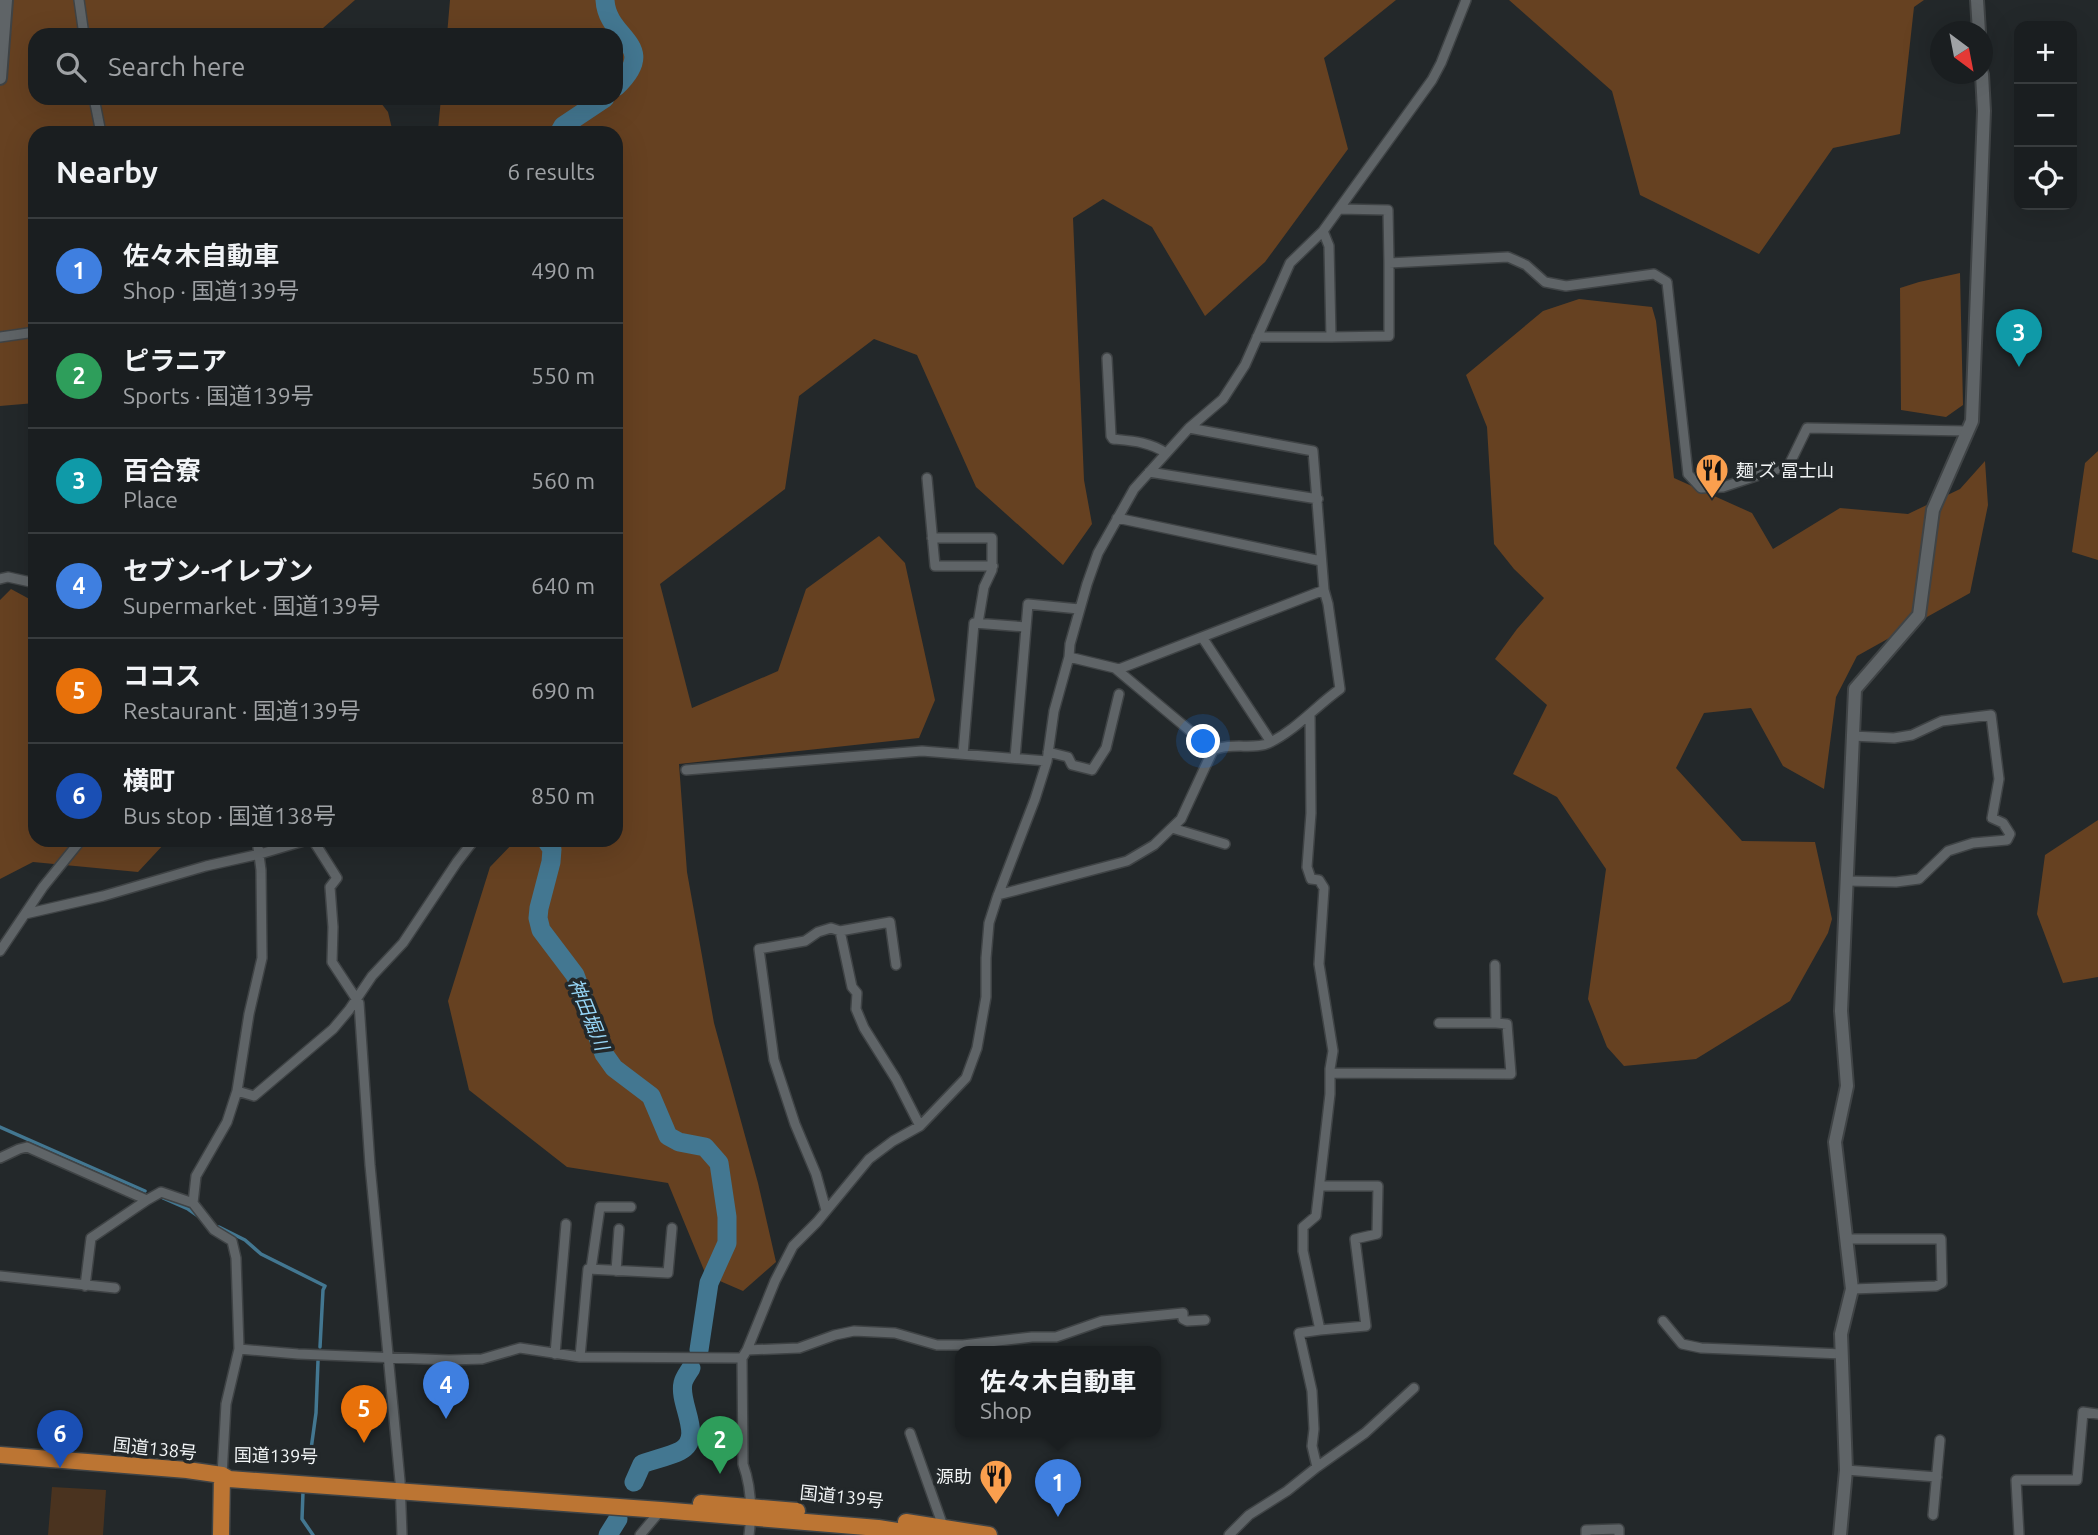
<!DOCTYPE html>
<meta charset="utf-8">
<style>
body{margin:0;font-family:Ubuntu,"Noto Sans JP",sans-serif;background:#232729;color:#f1f3f6}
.controls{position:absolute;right:21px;top:21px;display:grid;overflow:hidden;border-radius:14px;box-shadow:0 7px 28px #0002}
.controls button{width:63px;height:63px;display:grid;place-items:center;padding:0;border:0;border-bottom:2px solid #383c3e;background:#1a1e20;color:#f1f3f6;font:35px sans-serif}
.compass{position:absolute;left:1930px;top:21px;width:63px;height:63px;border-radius:50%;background:#1a1e20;box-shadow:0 7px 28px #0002;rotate:148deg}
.you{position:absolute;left:1204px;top:742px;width:24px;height:24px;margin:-18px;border:5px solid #fff;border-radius:50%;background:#1a73e8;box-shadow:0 0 0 10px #1a73e833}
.badge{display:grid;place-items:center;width:46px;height:46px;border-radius:50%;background:#fa9f4e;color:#fff;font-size:23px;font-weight:700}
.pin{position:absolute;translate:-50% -58px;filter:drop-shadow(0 2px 4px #0008)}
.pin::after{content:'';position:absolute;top:37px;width:24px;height:21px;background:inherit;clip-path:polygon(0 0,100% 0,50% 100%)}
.popup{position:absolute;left:955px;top:1346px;width:206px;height:91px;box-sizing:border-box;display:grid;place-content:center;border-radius:14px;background:#1a1e20;filter:drop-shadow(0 2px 5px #0005);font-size:23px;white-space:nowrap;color:#9fa2a5}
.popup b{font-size:26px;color:#f1f3f6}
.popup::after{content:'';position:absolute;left:50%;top:100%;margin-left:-14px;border:14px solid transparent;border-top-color:#1a1e20}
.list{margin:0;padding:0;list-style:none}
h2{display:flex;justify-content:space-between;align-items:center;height:91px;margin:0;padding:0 28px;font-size:30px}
h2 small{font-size:23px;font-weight:400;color:#9fa2a5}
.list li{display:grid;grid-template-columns:46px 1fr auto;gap:21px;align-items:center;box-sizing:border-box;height:105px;padding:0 28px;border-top:2px solid #383c3e}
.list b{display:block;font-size:26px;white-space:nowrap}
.list p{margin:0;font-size:23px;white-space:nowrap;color:#9fa2a5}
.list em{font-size:23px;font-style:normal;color:#9fa2a5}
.icon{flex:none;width:38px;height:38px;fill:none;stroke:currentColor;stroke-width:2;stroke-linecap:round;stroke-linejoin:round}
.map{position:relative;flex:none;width:2098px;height:1535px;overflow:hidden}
.search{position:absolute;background:#1a1e20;box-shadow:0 7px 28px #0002;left:28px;top:28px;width:595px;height:77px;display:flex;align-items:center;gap:18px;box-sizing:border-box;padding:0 24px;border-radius:21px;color:#9fa2a5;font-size:26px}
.panel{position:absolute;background:#1a1e20;box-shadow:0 7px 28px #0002;left:28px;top:126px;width:595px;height:721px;border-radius:21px}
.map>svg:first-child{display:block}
.green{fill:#4a331f}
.forest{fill:#664121}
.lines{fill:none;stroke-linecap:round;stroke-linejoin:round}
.stream{stroke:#437791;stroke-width:3.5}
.river{stroke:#437791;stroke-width:19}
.street-casing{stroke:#3f4345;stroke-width:12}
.secondary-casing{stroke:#3f4345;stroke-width:16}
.highway-casing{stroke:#3f4345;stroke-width:19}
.street{stroke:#5f6467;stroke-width:9}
.secondary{stroke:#5f6467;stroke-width:12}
.highway{stroke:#bc7533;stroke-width:16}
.labels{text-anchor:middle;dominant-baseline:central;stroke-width:7;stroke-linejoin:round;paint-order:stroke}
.poi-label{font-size:18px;fill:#f1f4f5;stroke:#23282a;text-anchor:start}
.street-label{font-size:18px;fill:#f1f4f5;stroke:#23282a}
.water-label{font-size:19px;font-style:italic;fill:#97d6f7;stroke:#23282a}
</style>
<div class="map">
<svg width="2098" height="1535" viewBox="0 0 2098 1535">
<rect width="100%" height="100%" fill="#23282a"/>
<path class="green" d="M52,1487l54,3 -3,45h-55z"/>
<path class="forest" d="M0,0h355l-32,28 5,7h-293v63h342l11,14 5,21h-358v270l-35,3z
M450,0h946l-72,58 24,91 -83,113 -60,54 -53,-89 -49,-28 -30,19 11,262 8,44 -29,41 -87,-78 -59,-132 -43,-16 -75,57 -14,93 -125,95 32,124 86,-37 28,-82 73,-53 26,27 30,137 -16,38 -240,26 8,108 27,151 44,160 18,79 -33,29 -37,-16 -38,-92 -101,-16 -98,-77 -21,-89 42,-134 26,-27h100v-707h-177l-1,-3 3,-32h175v-63h-169z
M1509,0h415l-10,7 -14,127 -67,14 -74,106 -119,-59 -28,-104z
M1960,273l3,132 -17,12 -45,-7 -1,-122 19,-6z
M1579,299l73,8 4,14 18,157 78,35 21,36 67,-41 68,6 52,-25 25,-28 3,44 -18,88 -113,63 -21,41 -12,92 -41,-23 -32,-58 -47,5 -28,55 66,73 73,1 17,77 -4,14 -38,68 -94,58 -72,7 -17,-19 -19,-48 18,-130 -49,-72 -44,-23 34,-69 -52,-46 22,-30 27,-31 -30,-29 -20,-25 -7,-117 -21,-52 77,-64z
M2098,451v109l-26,-8 13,-89z
M11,589l24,13v238h129l1,3 -27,29 -105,-10 -33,17v-279z
M2098,820v157l-35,6 -26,-69 8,-59z"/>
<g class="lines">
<path class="stream" d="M0,1127l145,64
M163,1198l25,11 13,9
M219,1227l26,13 16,14 64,32 -2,4 -3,57
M309,1464l7,-51 2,-52
M303,1492l-1,27 11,16"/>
<path class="river" d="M605,0c2,40 56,44 11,87
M559,133l4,-7 42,-28
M546,840l6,9 -1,13 -12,46 -1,10 3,12 34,45 29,79 10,14 37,28 17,40 11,6 26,5 14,16 8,54v26l-18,40 -10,67
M634,1482l8,-18c12,-5 26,-7 38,-13 25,-13 -2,-47 3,-68 1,-5 5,-10 8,-15
M608,1535l10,-16"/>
<defs>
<path id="street" d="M79,0l5,35
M94,98l7,35
M1339,209l49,1 1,53 119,-6 18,8 19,17 21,4 88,-12 13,8 21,192 13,14 22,-1 66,-22 18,-37 160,3
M1323,231l6,15 2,91 58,-1v-73
M0,337l35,-5
M1257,337h74
M1107,358l4,78 2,3c20,2 37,3 53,14
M1149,472l169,27
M927,478l8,88h58
M1117,518l204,43
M932,538h60v32l-8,17 -6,36
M0,579l8,-2 27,6
M1202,637l69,105
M1069,657l50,12 205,-79
M1116,669l97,81
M1310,715l1,98 -4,54 4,12 8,1 5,8 -5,76 14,87 -3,18v25l-14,122 -13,11v24l17,79 -21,3 13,58 2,38 -2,17 5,21
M1048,752l20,5 4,8 20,5 14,-22 13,-54
M963,754l11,-131 52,4
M1015,758l13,-154 51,5
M686,770l236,-19 125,10
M1172,828l53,16
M313,840l24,38 -7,9 3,40 -1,35 27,41 11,162 30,316 2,54
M1846,881l50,1 23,-3 29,-28 25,-8 34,-3 3,-6 -7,-11 -11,-5 7,-39 -8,-64 -49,6 -30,14 -18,3 -42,-2
M998,895l129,-34 27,-16 27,-26 32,-69c18,-8 42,0 56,-7 27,-13 47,-37 71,-54l-12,-85 -4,-14 -11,-139 -124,-23
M25,914l78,-18 103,-30 54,-12 47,-14
M840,931l12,56 5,6 -1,16 8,19 32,51 24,47
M0,951l43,-64 38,-47
M1439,1023h57
M1330,1073l181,1 -4,-50 -11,-1 -1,-58
M237,1091l17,5 79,-67 16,-19 23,-34 31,-33 54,-81 17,-22
M0,1158l19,-9 8,-2 120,53 14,-8 32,11 21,27 18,11 4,17 3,91 -13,55 -4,71
M1320,1186h58l-1,48 -22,5 11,87 -46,4
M193,1203l3,-27 31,-54 10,-31 12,-77 13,-56 -1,-88 -4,-30
M826,1210l-10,-36 -21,-50 -21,-64 -15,-111 46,-8 13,-9 13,-4 9,3 50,-9 6,43
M1846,1239h95l1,44 -6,3 -84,3
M591,1269l9,-62h31
M616,1271l3,-42
M0,1276l115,12
M85,1286l6,-48 56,-38
M1663,1321l19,23 19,4 141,6
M239,1349l59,5 151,6 33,-1 38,-11 60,9 162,1
M747,1350l52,-2 36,-13 19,-4 41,2 42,12h26l69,-8h24l46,-16 81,-8v6l4,2 18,-1
M555,1354l11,-130
M580,1357l8,-88 80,4 4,-45
M910,1433l33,93
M1846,1470l91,7
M1933,1515l7,-75
M640,1535l21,-25
M749,1535c3,-23 2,-49 -6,-71l-1,-106 5,-8 28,-69 18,-35 24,-24 52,-63 24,-18 27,-15 46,-48 11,-30 9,-51v-39l3,-35 8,-25 38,-99 12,-38 7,-50 15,-54 1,-13 17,-60 11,-31 36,-64 55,-61 34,-29 22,-34 45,-102 33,-32 109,-151 9,-17 25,-63
M1229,1535l20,-20 38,-24 30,-24 48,-34 49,-45
M1586,1535v-5l33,-1v6
M2019,1535l-3,-55h61l6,-68 15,2"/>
<path id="secondary" d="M1977,0l2,32
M0,78l6,-78
M1840,1535l6,-65 -5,-136 11,-45 -17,-147 12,-56 -6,-75 14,-322 64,-74 14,-105 39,-89 12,-310 -2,-37"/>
<path id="highway" d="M0,1455l187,15 35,5 7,4 432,31 217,18 45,7
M701,1503l96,8
M906,1522l83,13
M221,1535l1,-60"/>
</defs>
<use href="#street" class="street-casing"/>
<use href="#secondary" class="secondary-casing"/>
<use href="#highway" class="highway-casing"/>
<use href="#street" class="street"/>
<use href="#secondary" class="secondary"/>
<use href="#highway" class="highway"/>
</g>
<defs>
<symbol id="restaurant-pin" viewBox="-11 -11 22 30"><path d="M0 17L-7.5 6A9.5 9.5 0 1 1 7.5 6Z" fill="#fa9f4e" stroke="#23282a"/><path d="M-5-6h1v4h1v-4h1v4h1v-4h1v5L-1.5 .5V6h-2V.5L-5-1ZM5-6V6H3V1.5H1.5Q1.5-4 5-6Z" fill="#111"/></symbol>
</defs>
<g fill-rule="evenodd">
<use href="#restaurant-pin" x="1693" y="451" width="38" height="52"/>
<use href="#restaurant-pin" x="977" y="1457" width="38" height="52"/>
</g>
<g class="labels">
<g class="poi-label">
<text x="1736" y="470">麺'ズ 冨士山</text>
<text x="972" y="1476" text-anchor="end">源助</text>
</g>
<g class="street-label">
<text transform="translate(155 1448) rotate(6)">国道138号</text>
<text transform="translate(276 1455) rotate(1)">国道139号</text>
<text transform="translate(842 1496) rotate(6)">国道139号</text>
</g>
<g class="water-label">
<text transform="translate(589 1014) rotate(68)">神田堀川</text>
</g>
</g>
</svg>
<div class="controls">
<button>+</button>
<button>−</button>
<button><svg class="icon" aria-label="locate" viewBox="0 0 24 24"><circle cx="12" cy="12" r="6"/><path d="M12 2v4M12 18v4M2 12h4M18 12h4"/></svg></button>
</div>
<svg class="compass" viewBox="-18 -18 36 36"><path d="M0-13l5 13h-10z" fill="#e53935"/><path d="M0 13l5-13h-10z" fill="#9fa2a5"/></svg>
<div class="you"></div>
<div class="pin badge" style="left:1058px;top:1517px;background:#3f7fe0">1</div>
<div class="popup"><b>佐々木自動車</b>Shop</div>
<div class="pin badge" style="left:720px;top:1474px;background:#2e9e5b">2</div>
<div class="pin badge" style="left:2019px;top:367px;background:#0f9aa8">3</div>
<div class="pin badge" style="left:446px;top:1419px;background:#3f7fe0">4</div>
<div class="pin badge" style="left:364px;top:1443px;background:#e8710a">5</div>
<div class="pin badge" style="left:60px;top:1468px;background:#1a4fb4">6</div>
<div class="search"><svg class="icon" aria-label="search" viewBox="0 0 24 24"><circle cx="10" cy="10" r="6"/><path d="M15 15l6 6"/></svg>Search here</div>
<section class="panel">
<h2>Nearby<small>6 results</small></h2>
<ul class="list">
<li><span class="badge" style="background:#3f7fe0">1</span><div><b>佐々木自動車</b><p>Shop · 国道139号</p></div><em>490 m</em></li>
<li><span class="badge" style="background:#2e9e5b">2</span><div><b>ピラニア</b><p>Sports · 国道139号</p></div><em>550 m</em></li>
<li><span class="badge" style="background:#0f9aa8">3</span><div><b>百合寮</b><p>Place</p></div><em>560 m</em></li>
<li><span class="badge" style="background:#3f7fe0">4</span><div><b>セブン-イレブン</b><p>Supermarket · 国道139号</p></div><em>640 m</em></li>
<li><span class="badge" style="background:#e8710a">5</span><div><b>ココス</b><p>Restaurant · 国道139号</p></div><em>690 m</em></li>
<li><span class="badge" style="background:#1a4fb4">6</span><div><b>横町</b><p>Bus stop · 国道138号</p></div><em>850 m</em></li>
</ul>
</section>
</div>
